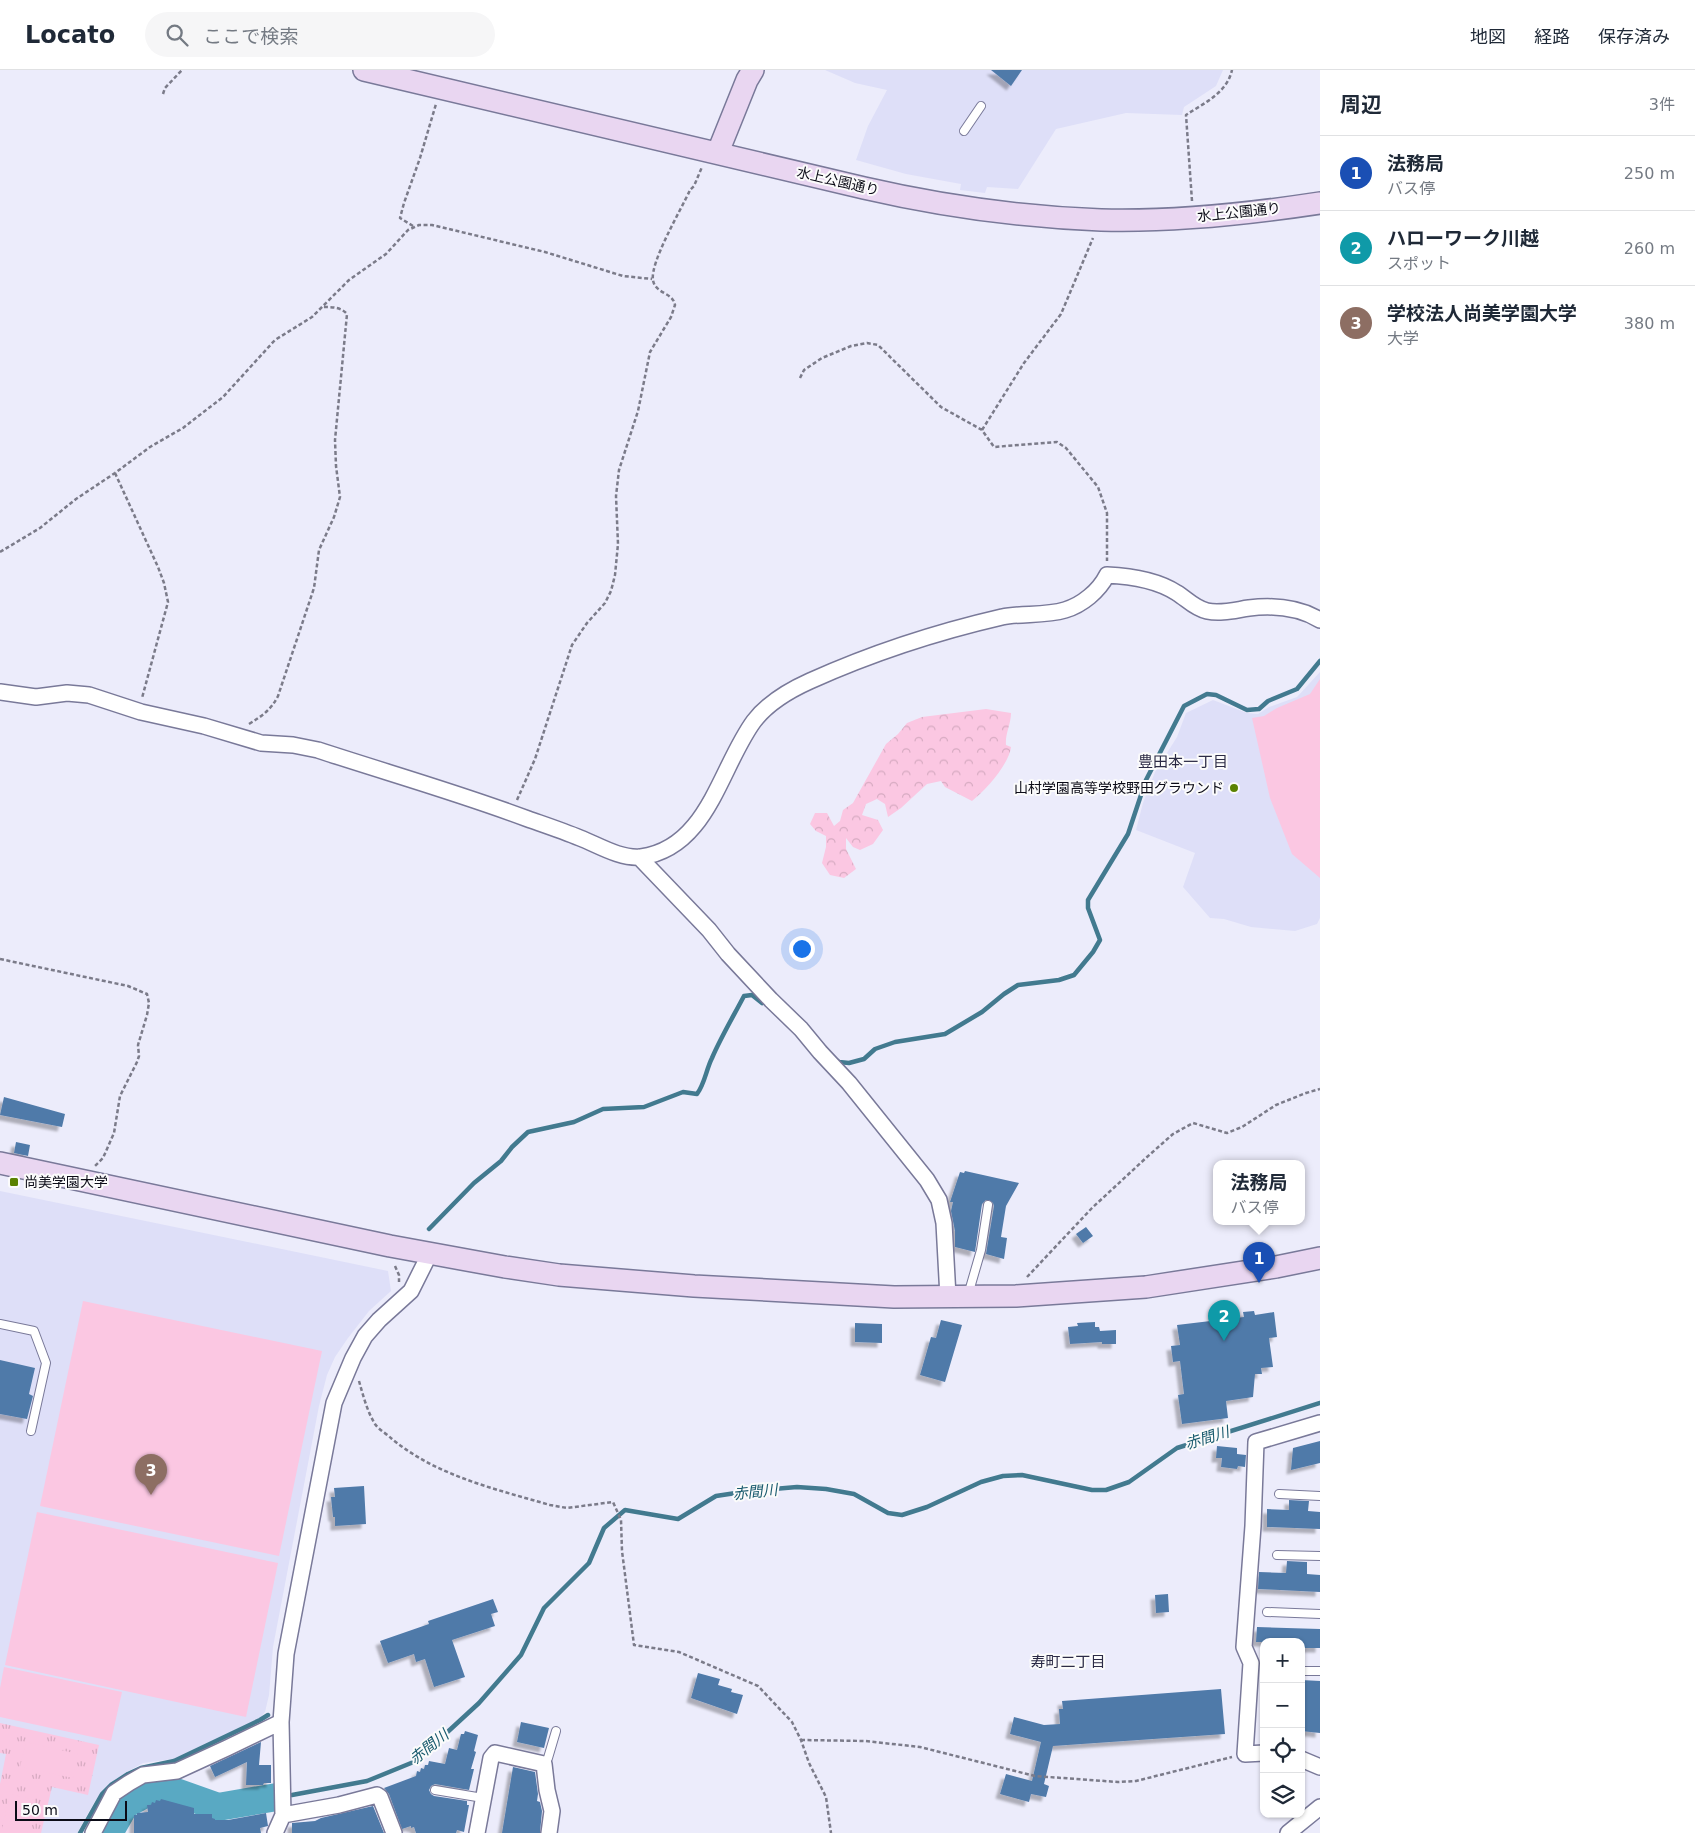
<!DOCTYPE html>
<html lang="ja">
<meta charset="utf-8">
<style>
body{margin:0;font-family:"DejaVu Sans","Noto Sans JP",sans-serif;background:#f6f6f7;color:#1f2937}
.controls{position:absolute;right:15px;bottom:15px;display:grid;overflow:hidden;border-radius:10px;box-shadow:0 1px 4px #0004}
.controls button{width:45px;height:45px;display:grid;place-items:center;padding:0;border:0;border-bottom:1px solid #e0e1e3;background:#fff;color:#1f2937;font:25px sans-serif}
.scale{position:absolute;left:15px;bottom:12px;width:112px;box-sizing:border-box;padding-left:5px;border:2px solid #0b0b17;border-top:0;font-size:14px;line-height:18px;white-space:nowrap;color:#0b0b17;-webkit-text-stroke:4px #fbfbfb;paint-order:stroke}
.you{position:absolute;left:801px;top:878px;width:18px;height:18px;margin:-12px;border:4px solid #fff;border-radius:50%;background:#1a73e8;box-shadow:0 0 0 8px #1a73e833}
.badge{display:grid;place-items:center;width:32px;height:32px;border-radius:50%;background:#5b8202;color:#fff;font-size:16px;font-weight:700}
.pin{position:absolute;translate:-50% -41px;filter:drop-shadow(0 1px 2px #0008)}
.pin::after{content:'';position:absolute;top:26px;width:18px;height:15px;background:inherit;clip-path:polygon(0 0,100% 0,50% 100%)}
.popup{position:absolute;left:1213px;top:1090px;width:92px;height:65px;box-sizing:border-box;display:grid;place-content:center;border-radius:10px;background:#fff;filter:drop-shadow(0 1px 4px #0005);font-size:16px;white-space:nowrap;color:#747a83}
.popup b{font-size:19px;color:#1f2937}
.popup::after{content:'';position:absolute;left:50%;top:100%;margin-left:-10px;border:10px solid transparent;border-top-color:#fff}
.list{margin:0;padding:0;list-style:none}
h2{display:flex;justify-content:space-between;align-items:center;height:65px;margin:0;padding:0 20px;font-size:21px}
h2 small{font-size:16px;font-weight:400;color:#747a83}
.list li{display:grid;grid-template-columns:32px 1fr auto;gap:15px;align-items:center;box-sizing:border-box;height:75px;padding:0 20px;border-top:1px solid #e0e1e3}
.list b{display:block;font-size:19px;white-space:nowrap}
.list p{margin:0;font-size:16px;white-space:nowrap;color:#747a83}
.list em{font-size:16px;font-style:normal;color:#747a83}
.icon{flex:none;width:28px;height:28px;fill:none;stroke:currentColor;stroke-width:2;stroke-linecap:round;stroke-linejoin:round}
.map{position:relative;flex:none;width:1320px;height:1763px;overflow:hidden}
header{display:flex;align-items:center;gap:30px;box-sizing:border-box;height:70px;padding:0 25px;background:#fff;border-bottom:1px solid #e0e1e3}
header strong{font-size:24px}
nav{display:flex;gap:28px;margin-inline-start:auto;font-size:18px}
.search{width:350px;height:45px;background:#f6f6f7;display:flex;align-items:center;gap:12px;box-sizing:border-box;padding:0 18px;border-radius:28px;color:#747a83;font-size:19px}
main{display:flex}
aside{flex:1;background:#fff}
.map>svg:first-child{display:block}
.built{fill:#dedff8}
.forest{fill:url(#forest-crowns)}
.park{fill:url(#park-tufts)}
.garden{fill:#fbc7e2}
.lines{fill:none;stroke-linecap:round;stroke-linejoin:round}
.stream{stroke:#427a8f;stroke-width:4.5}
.river{stroke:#59a9c3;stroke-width:28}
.building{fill:#507aa9;filter:url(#shadow)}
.lane-casing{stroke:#797999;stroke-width:10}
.street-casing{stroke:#797999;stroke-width:18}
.secondary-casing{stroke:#797999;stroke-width:24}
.path{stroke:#7b7b89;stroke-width:2.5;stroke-dasharray:4 2.5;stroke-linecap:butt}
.lane{stroke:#fff;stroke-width:8}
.street{stroke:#fff;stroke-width:15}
.secondary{stroke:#e9d6f1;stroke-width:21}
.poi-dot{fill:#5b8202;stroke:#fbfbfb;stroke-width:2}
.labels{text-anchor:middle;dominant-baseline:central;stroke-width:4;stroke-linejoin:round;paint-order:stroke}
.street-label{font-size:14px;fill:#0b0b17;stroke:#fbfbfb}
.poi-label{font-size:14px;fill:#0b0b17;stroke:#fbfbfb;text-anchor:end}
.neighbourhood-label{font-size:15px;fill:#2c2b46;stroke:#fbfbfb}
.water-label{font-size:15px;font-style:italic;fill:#185a6d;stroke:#fbfbfb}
</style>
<header>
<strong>Locato</strong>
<div class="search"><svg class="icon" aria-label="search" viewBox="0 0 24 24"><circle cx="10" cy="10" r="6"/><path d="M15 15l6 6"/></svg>ここで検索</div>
<nav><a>地図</a><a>経路</a><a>保存済み</a></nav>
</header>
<main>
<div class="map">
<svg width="1320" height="1763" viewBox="0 0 1320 1763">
<defs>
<pattern id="forest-crowns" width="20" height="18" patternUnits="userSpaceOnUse" patternTransform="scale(1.25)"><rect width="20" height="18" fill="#fbc7e2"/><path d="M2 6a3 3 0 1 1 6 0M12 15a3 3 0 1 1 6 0" fill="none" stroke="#d6aac1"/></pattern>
<pattern id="park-tufts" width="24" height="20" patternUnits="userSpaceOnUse" patternTransform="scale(1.25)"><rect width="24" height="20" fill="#fbc7e2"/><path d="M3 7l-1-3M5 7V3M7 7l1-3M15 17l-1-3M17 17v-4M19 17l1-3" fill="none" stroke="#d6aac1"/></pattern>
<filter id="shadow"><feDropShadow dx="-4.5" dy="4.5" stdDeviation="1" flood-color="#0004"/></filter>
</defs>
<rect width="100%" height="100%" fill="#ececfb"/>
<path class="built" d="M825,0h398l-7,16 -32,21 -2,8 -56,-2 -70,16 -38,60 -31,-2 -2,6 -25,-3 1,-6 -55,-10 -50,-14 12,-34 19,-36 -32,-7z
M1320,602v246l-3,6 -22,7 -44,-4 -27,-8 -14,-1 -27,-31 12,-34 -59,-23 7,-27 12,-31 22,-35 9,-24 27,-13 34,13 11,1 11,-7 28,-10z
M0,1121l388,80 3,20 -22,20 -21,27 -13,19 -8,18 -8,31 -46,241 -4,48 -4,17 -5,6 -87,41 -30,4 -16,9 -23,17 -9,12 -18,32h-77z"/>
<path class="forest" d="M986,639l25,4c0,11 -6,21 -5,32l5,2c-2,17 -25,43 -39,54l-27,-14 -4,-6 -14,3 -26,24 -13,9 -3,-13 -8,-5 -11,5 -4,11 16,5 5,10 -10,14 -13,6 -7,-3 -7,-9v11l10,20 -12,9 -14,-3 -8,-12 4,-16v-11l-10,-5 -6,-7 5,-11h12l7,13 6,-5 3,-11 10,-7 33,-59 12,-10 9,-11 15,-6z"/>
<path class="park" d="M0,1653l99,22 -11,50 -36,-8 -11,46h-41v-49l6,-30 -6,-1z"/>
<path class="garden" d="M1320,609v199l-28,-24 -22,-56 -18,-80 12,-2 13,-8 33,-14z
M83,1231l239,50 -43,205 -239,-50z
M37,1442l241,51 -32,154 -241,-52z
M4,1597l118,25 -11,49 -111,-24v-29z
M26,1672l52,12 -5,24 -53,-11z
M10,1724l25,6 -8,33h-26z"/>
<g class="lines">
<path class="stream" d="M835,989l4,3 10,1 15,-4 11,-10 20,-7 50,-8 37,-22 22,-18 14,-9 41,-5 15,-5 19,-23 7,-12 -12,-32v-8l40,-66 18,-54 38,-74 23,-12 9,1 31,15 12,-1 9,-8 29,-12 23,-28
M429,1159l45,-46 27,-22 11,-14 16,-15 46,-10 29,-13 41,-2 39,-15 14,2c8,-11 9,-24 15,-36 9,-21 21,-41 32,-62l8,-1 10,8
M292,1725l75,-14 49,-20 63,-58 42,-48 23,-47 45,-45 15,-35 21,-18 53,9 38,-23 33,-5 48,-4 29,2 28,5 34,19 14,2 25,-8 54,-25 22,-6 19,-1 70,15h14l23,-8 48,-34 143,-45
M80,1763l22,-39 9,-9 17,-11 13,-6 33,-7 86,-41 8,-5"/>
<path class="river" d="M109,1763l16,-28 34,-19 59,21 59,-10"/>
</g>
<path class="building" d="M991,0h31l-11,16z
M4,1027l61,17 -3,13 -62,-12z
M16,1072l14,3 -2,11 -14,-3z
M965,1101l54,12 -13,23 -5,31 6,1 -3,21 -18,-5 8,-48 -1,-3 -4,-3h-3l-4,4 -7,48 -20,-5v-16l-4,-20 2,-9h-3l10,-30 4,1z
M1086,1157l7,9 -10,7 -7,-9z
M1254,1241l1,4 19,-3 3,25 -8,1 4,29 -12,1 1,6h-7l-2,23 -27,4 2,17 -46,6 -4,-29 6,-1 -4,-33 -7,1 -2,-16 9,-1 -3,-20 67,-8 -1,-5z
M941,1250l21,5 -17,57 -25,-7 11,-38 5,1z
M1095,1252v5h4l1,4 16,-1v14h-14v-2l-32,2 -2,-17 10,-1 -1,-3z
M855,1253l27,1v19l-27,-1z
M0,1290l35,8 -6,26 4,2 -6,23 -27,-5z
M1320,1371v22l-29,7 2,-22z
M1217,1376l20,2v6l9,1 -1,12 -7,-1 -1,3 -16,-2 1,-9h-6z
M364,1416l2,38 -31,2v-9h-2l-2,-20h4l-1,-9z
M1289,1430l20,1 -1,10 12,1v17l-53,-2v-18l22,1z
M1287,1491l20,1v12l13,1v17l-62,-3 1,-17 27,1z
M1168,1524l1,18 -13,1 -1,-18z
M493,1529l5,13 -7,2 4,12 -43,14 13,37 -31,10 -9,-28 -9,3 -2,-8 -26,9 -8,-22 49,-17 -1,-3z
M1257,1557l63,2v19h-19v-6h-45z
M698,1603l22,6 -2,6 14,4 -1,3 12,3 -6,19 -46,-16z
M1301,1610l19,1v52l-19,-2z
M1221,1619l4,45 -172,12 -9,38 5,2 -3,11 -15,-3 -2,8 -29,-8 6,-20 26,7 9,-39 -31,-8 4,-17 30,8 16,-1 -1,-15h4l-1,-8z
M521,1652l28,6 -5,20 -27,-6z
M465,1661l13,4 -4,16 2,1 -5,17h3l-5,21 -34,-6 -4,2 -2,4 2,4 3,2 33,5v4h2l-5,27 -7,-2 -1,3h-40l-2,-6 -3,1v-2l-9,3 -13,-35 -5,-6 32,-12 1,-5 3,1 1,-4 3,1 1,-4h3l1,-4 16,3 4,-16 8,2 4,-16h3z
M261,1672l-2,23h12v18h-7l-1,2h-17l1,-23 -32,15 -5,-11z
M513,1697l22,5 3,22 -1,7 3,1 2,9 -2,22h-38z
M161,1729l33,9v6h18v4l3,1v1h13l38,-7 2,13 -8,2 1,5h-127v-18h3v-2l11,-1 -1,-7h4l1,-3 3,1 1,-3 4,1z
M373,1736l11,27h-92v-10l23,-2 6,-3z"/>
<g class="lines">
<defs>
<path id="lane" d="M964,61l17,-25
M968,1225l13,-45 7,-45
M0,1254l34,7 12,32 -15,68
M1279,1424l41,2
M1277,1485l43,1
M1267,1542l53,2
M1301,1601h19
M544,1694l4,-6 8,-27
M435,1720l48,8"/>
<path id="street" d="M0,622l36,5 31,-4 22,2 52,17 63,14 57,17 32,2 25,5c70,23 141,43 210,69 17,6 35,12 52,19 18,7 40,21 61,19 67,-9 79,-90 113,-136 13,-17 36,-31 56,-40 60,-27 127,-49 192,-64 20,-4 43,-1 63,-7 17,-5 34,-19 42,-35 23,1 50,5 70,18 10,6 17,15 30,18 14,3 28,-1 42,-3 25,-3 49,-1 71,12
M639,787l70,73 19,24 43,46 30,29 19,23 29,31 78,97 12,20 5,23 4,74
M1264,1683l-19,1 6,-91 -7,-16 9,-121 3,-84 64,-19
M1301,1689l19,8
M283,1745l56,-10 38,-10 3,2 14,36
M93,1763l21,-40 15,-10 14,-8 34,-4 50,-23 54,-26 5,-68 48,-251 19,-45 12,-22 14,-16 32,-29 19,-38
M275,1763l8,-18 -2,-93
M477,1763l14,-75 4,-5 49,11 3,26 5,21 -3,22
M1288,1763l32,-26"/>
<path id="secondary" d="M364,0l500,118c78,18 157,29 237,32 73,2 147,-6 219,-17
M718,82l29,-72 6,-10
M0,1093l390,83 115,21 54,8 135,11 200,11 122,-1 130,-9 130,-20 44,-9"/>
</defs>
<use href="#lane" class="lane-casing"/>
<use href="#street" class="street-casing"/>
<use href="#secondary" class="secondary-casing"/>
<path class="path" d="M163,24l2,-6 17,-18
M1192,131l-6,-86c18,-12 41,-22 46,-45
M413,156l-13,-8 4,-15 16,-45 16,-54
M800,308l4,-8 18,-12 29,-12 16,-3 11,2 63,62 41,23 12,17 63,-5 9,6 32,39 9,26v48
M982,360l42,-67 37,-49 32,-76
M115,403l43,94 6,16 4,19 -26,96
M0,482l40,-24 36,-29 39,-26 35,-26 33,-19 40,-31 52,-57 37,-23 37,-37 37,-26 22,-24 11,-5h13l113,27 78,24 29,3
M249,654c13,-8 22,-14 29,-28l36,-108 5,-38 15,-33 6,-20 -4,-31 -1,-26 12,-126c-6,-7 -15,-7 -24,-7
M517,730l18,-41 37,-114 15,-22 18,-20 6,-12 4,-16 3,-31 -2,-48 3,-26 19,-59 12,-59 21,-35 4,-12c-2,-13 -20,-11 -22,-25 -3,-18 28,-70 37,-90l4,-4 8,-19
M0,889l128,27 19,8 2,9 -2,12 -9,30 1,11 -2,6 -17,34 -6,37 -11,25 -8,8
M395,1196l4,9v7
M1027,1207l65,-69 55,-51 26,-23 20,-11 34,10 15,-6 34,-22 30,-12 14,-4
M359,1311c4,14 8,30 16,43 4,6 12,10 17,15 45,37 103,50 158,66l17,3 46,-6 8,18 1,31 12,94 45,7 79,34 34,36 9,18 8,23 17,34 5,36
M801,1670l64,1 55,6 115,29 83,6 18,-1 96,-24"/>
<use href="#lane" class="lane"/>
<use href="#street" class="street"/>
<use href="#secondary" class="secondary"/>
</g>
<g class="poi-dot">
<circle cx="1234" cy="718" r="5"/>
<rect x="9" y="1107" width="10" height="10" rx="2.5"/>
</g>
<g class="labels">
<g class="street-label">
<text transform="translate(838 111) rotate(13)">水上公園通り</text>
<text transform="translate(1239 142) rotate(-6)">水上公園通り</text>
</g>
<g class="poi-label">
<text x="1224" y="718">山村学園高等学校野田グラウンド</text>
<text x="24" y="1112" text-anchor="start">尚美学園大学</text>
</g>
<g class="neighbourhood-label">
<text x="1183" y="692">豊田本一丁目</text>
<text x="1068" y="1592">寿町二丁目</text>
</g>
<g class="water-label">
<text transform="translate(1207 1368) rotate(-17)">赤間川</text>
<text transform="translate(755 1422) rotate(-6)">赤間川</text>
<text transform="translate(429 1677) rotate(-39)">赤間川</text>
</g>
</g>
</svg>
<div class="controls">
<button>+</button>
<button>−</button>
<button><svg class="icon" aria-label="locate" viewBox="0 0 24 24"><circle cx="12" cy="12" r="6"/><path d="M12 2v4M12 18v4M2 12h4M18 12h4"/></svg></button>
<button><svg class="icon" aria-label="layers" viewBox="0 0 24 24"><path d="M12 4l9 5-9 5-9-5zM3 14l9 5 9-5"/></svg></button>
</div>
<div class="scale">50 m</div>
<div class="you"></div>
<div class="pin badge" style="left:1259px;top:1213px;background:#1a4fb4">1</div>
<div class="popup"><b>法務局</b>バス停</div>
<div class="pin badge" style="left:1224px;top:1271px;background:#0f9aa8">2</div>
<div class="pin badge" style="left:151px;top:1425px;background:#8d6e63">3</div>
</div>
<aside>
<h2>周辺<small>3件</small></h2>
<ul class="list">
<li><span class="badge" style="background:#1a4fb4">1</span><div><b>法務局</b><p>バス停</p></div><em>250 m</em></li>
<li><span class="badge" style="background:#0f9aa8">2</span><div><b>ハローワーク川越</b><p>スポット</p></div><em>260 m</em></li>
<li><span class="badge" style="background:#8d6e63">3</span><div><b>学校法人尚美学園大学</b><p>大学</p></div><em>380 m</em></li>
</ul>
</aside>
</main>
